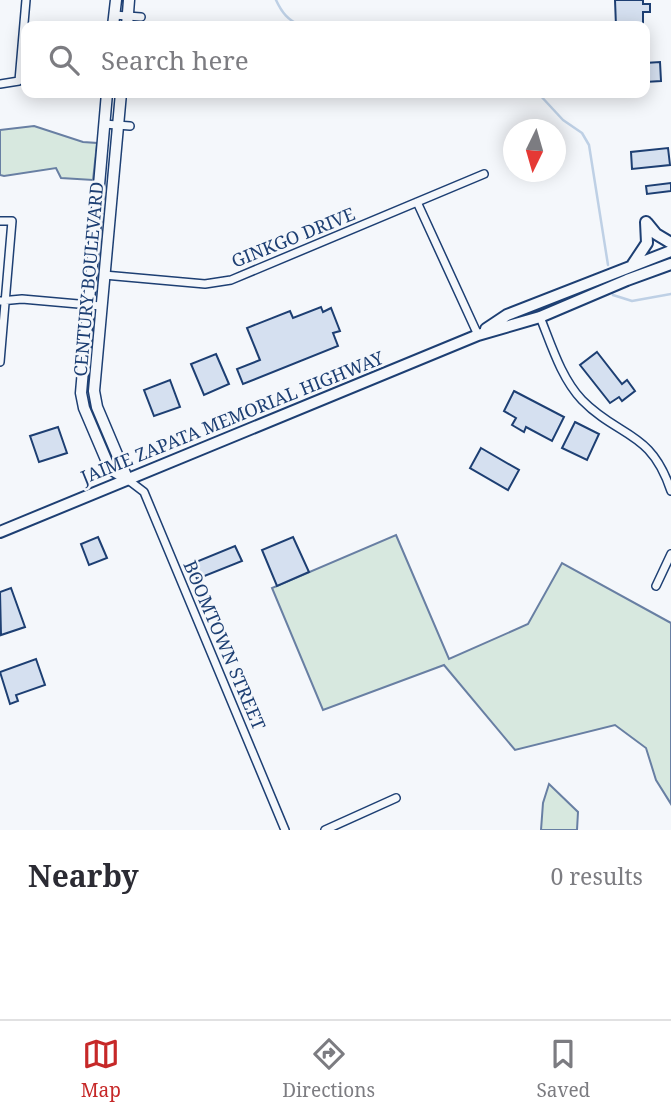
<!DOCTYPE html>
<style>
body{margin:0;font-family:"Noto Serif",serif;background:#f2f2f3;color:#2b2b33}
.compass{position:absolute;left:503px;top:119px;width:63px;height:63px;border-radius:50%;background:#fff;box-shadow:0 4px 18px #0003;rotate:185deg}
.list{margin:0;padding:0;list-style:none}
h2{display:flex;justify-content:space-between;align-items:center;height:91px;margin:0;padding:0 28px;font-size:30px}
h2 small{font-size:23px;font-weight:400;color:#7c7c81}
.icon{flex:none;width:38px;height:38px;fill:none;stroke:currentColor;stroke-width:2;stroke-linecap:round;stroke-linejoin:round}
.map{position:relative;flex:none;width:671px;height:830px;overflow:hidden}
.search{position:absolute;background:#fff;box-shadow:0 4px 18px #0003;left:21px;right:21px;top:21px;height:77px;display:flex;align-items:center;gap:18px;box-sizing:border-box;padding:0 24px;border-radius:14px;color:#7c7c81;font-size:26px}
.sheet{height:189px;background:#fff}
nav{display:flex;justify-content:space-around;align-items:center;box-sizing:border-box;height:98px;border-top:2px solid #e1e1e2;background:#fff;font-size:19px;color:#7c7c81}
nav a{display:grid;justify-items:center;gap:4px}
nav .on{color:#c62828}
.map>svg:first-child{display:block}
.green{fill:#d7e8df;stroke:#687fa3;stroke-width:2}
.lines{fill:none;stroke-linecap:round;stroke-linejoin:round}
.stream{stroke:#bed0e5;stroke-width:2.5}
.building{fill:#d5e0f0;stroke:#1d3f73;stroke-width:2}
.street-casing{stroke:#1d3f73;stroke-width:10}
.secondary-casing{stroke:#1d3f73;stroke-width:13}
.primary-casing{stroke:#1d3f73;stroke-width:14}
.street{stroke:#f4f7fb;stroke-width:7}
.secondary{stroke:#f4f7fb;stroke-width:10}
.primary{stroke:#f4f7fb;stroke-width:10}
.labels{text-anchor:middle;dominant-baseline:central;stroke-width:5;stroke-linejoin:round;paint-order:stroke}
.street-label{font-size:18px;fill:#1d3f73;stroke:#f4f7fb}
</style>
<div class="map">
<svg width="671" height="830" viewBox="0 0 671 830">
<rect width="100%" height="100%" fill="#f4f7fb"/>
<path class="green" d="M34,126l49,16 14,1 -4,37 -32,-2 -5,-10 -52,8 -4,-1v-45z
M396,535l53,124 79,-35 34,-61 109,60v181l-15,-24 -10,-32 -31,-23 -100,25 -71,-85 -121,45 -51,-122z
M549,784l29,28 -1,18h-36l2,-27z"/>
<g class="lines">
<path class="stream" d="M276,0c6,13 12,20 25,26
M538,93l25,27 19,13 7,12 19,120
M613,295l19,6 39,-7"/>
</g>
<path class="building" d="M615,0h28v4h7v8h-7v14h-27z
M660,62l1,19 -16,1v-19z
M668,148l2,17 -38,4 -1,-17z
M671,183v8l-24,3 -1,-8z
M321,307l2,5 8,-4 9,23 -7,2 5,13 -95,38 -6,-15 23,-9 -13,-32 43,-17 3,7z
M597,352l25,32 5,-4 8,11 -13,10 -3,-4 -9,6 -30,-38z
M216,354l13,30 -25,11 -13,-31z
M170,380l10,27 -26,9 -10,-26z
M514,391l50,26 -12,24 -26,-14 -2,5 -12,-7 4,-7 -12,-7z
M575,422l24,12 -12,26 -25,-12z
M58,427l9,26 -28,9 -9,-26z
M481,448l38,22 -11,20 -38,-22z
M98,537l9,21 -18,7 -8,-21z
M293,537l16,35 -32,14 -15,-36z
M235,546l7,15 -45,18 -6,-15z
M11,588l14,39 -24,8 -1,-43z
M36,659l9,26 -29,10 2,6 -8,3 -10,-32z"/>
<g class="lines">
<defs>
<path id="street" d="M114,15l27,2
M0,84l19,-3 7,-81
M104,124l26,2
M417,202l61,133
M0,221h12l-12,141
M104,275l101,9 26,-4 253,-106
M0,301l22,-2 79,7
M540,317c11,27 21,61 42,83 37,38 69,30 89,91
M127,479l17,13 141,338
M656,586l15,-32
M325,830l71,-32"/>
<path id="secondary" d="M113,26l3,-26
M127,26l2,-26
M107,93l-26,300 3,15 26,61 17,10
M121,93l-27,298 3,16 30,71"/>
<path id="primary" d="M647,223l9,11 15,9
M633,264l14,-21 -1,-21
M486,329l21,-14 164,-64
M0,532l478,-197 62,-18 87,-37 44,-16"/>
</defs>
<use href="#street" class="street-casing"/>
<use href="#secondary" class="secondary-casing"/>
<use href="#primary" class="primary-casing"/>
<use href="#street" class="street"/>
<use href="#secondary" class="secondary"/>
<use href="#primary" class="primary"/>
</g>
<g class="labels">
<g class="street-label">
<text transform="translate(293 237) rotate(-22)">GINKGO DRIVE</text>
<text transform="translate(88 279) rotate(-85)">CENTURY BOULEVARD</text>
<text transform="translate(232 417) rotate(-22)">JAIME ZAPATA MEMORIAL HIGHWAY</text>
<text transform="translate(225 645) rotate(67)">BOOMTOWN STREET</text>
</g>
</g>
</svg>
<svg class="compass" viewBox="-18 -18 36 36"><path d="M0-13l5 13h-10z" fill="#e53935"/><path d="M0 13l5-13h-10z" fill="#7c7c81"/></svg>
<div class="search"><svg class="icon" aria-label="search" viewBox="0 0 24 24"><circle cx="10" cy="10" r="6"/><path d="M15 15l6 6"/></svg>Search here</div>
</div>
<section class="sheet">
<h2>Nearby<small>0 results</small></h2>
<ul class="list">
</ul>
</section>
<nav>
<a class="on"><svg class="icon" aria-label="map" viewBox="0 0 24 24"><path d="M3 6l6-2 6 2 6-2v14l-6 2-6-2-6 2zM9 4v14M15 6v14"/></svg>Map</a>
<a><svg class="icon" aria-label="directions" viewBox="0 0 24 24"><path d="M12 3l9 9-9 9-9-9zM9 14v-3h6M13 9l2 2-2 2"/></svg>Directions</a>
<a><svg class="icon" aria-label="saved" viewBox="0 0 24 24"><path d="M7 4h10v16l-5-4-5 4z"/></svg>Saved</a>
</nav>
